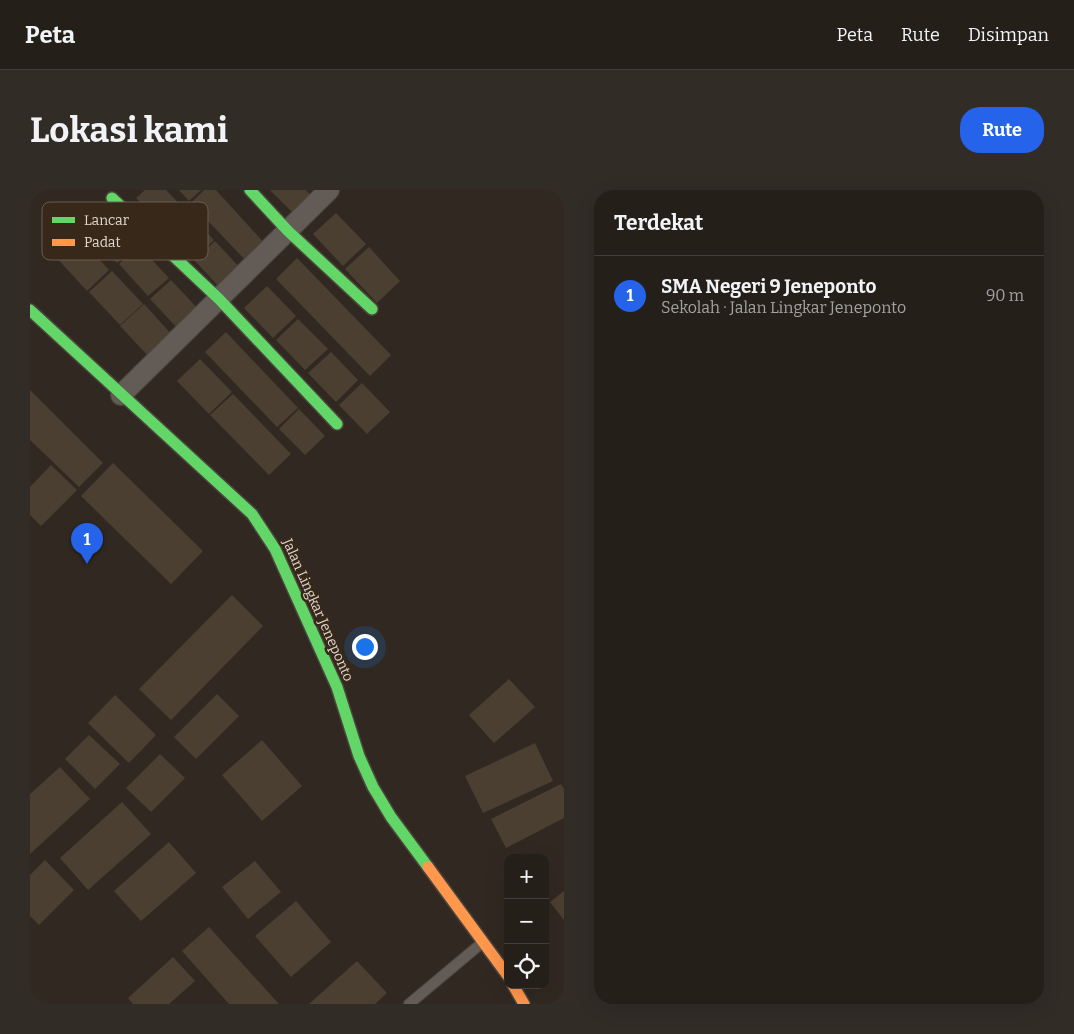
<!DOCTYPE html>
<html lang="id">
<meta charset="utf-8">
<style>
body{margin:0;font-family:Bitter,serif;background:#312c26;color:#f1f3f6}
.controls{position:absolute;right:15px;bottom:15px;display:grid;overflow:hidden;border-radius:10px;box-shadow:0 5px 20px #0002}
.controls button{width:45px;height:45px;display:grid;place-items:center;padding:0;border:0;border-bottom:1px solid #423d38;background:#251f19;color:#f1f3f6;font:25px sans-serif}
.you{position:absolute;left:334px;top:456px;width:18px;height:18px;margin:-12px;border:4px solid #fff;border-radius:50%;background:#1a73e8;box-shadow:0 0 0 8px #1a73e833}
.badge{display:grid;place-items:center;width:32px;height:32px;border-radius:50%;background:#2563eb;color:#fff;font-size:16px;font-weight:700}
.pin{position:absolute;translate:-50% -41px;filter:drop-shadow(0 1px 2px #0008)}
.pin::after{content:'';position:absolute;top:26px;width:18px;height:15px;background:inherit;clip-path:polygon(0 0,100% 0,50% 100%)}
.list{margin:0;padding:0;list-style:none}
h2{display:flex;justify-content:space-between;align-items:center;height:65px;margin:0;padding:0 20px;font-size:21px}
h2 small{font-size:16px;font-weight:400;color:#a3a2a2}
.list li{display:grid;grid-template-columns:32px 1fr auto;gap:15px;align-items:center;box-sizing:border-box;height:80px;padding:0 20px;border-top:1px solid #423d38}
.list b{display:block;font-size:19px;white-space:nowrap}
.list p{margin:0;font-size:16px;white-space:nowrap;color:#a3a2a2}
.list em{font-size:16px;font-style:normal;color:#a3a2a2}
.icon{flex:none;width:28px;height:28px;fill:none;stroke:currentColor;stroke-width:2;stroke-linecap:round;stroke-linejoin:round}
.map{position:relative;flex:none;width:534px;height:814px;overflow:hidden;border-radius:20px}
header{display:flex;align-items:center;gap:30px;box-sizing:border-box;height:70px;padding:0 25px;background:#251f19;border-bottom:1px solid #423d38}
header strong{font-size:24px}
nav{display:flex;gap:28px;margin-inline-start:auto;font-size:18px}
.intro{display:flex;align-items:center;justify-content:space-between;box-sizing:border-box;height:120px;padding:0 30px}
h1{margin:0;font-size:35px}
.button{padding:12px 22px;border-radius:20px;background:#2563eb;color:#fff;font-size:18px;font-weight:700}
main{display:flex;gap:30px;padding:0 30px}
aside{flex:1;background:#251f19;border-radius:20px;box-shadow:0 5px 20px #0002}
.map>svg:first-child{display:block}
.building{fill:#4b3f32}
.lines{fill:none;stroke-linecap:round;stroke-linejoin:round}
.lane-casing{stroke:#4c453e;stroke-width:12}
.street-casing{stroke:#4c453e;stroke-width:22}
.fast-casing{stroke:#4c453e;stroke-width:14}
.slow-casing{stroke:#4c453e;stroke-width:14}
.lane{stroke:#635b55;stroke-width:10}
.street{stroke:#635b55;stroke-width:20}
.fast{stroke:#63d668;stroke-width:11}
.slow{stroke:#ff974d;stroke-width:11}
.labels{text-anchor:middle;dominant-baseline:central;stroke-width:5;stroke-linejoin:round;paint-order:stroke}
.street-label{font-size:14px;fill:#e0d6cd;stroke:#38281a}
.key{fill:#38281a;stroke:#6a5c50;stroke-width:1}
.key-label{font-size:14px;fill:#e0d6cd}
</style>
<header>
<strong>Peta</strong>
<nav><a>Peta</a><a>Rute</a><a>Disimpan</a></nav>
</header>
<div class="intro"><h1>Lokasi kami</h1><a class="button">Rute</a></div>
<main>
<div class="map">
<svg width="534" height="814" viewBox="0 0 534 814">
<rect width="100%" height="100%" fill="#312921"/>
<path class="building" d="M115,0h21l48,50 -20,19 -58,-61z
M149,0h22l-12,11z
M174,0h12l51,56 -19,17 -57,-60z
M240,0h36l10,10 -18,18z
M74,19l34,35 -21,19 -33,-35z
M306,23l30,31 -23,22 -30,-32z
M47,45l32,35 -22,21 -32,-35z
M185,51l28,30 -21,19 -28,-30z
M109,56l30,32 -21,18 -29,-32z
M339,57l31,34 -23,22 -32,-34z
M267,68l94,97 -21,21 -94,-97z
M82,81l31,33 -23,21 -31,-33z
M141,90l30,32 -21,19 -30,-32z
M237,96l29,30 -23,22 -29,-30z
M114,114l30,33 -24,21 -30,-32z
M268,129l30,30 -23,21 -29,-30z
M196,142l72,76 -21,19 -72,-75z
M301,162l27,28 -22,22 -28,-29z
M170,169l32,33 -23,22 -32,-33z
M332,193l28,29 -23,22 -28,-29z
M0,200l73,73 -24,24 -49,-47z
M203,204l58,60 -22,21 -59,-60z
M269,219l26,27 -20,19 -26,-26z
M83,273l90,88 -32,33 -90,-88z
M21,275l26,25 -36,36 -11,-11v-28z
M202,405l31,31 -92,94 -32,-31z
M479,489l26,28 -41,36 -25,-28z
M187,504l22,22 -43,43 -22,-22z
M85,505l41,40 -27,28 -41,-40z
M59,545l31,29 -25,25 -30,-30z
M232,550l40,46 -40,35 -40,-46z
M505,553l18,38 -70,32 -18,-37z
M130,564l25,24 -34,34 -25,-24z
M30,577l30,32 -60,55v-60z
M531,594l3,5v29l-58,30 -15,-29z
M92,612l29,32 -63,56 -28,-32z
M139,652l27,31 -55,48 -27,-30z
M15,670l29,30 -35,35 -9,-9v-41z
M225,671l26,31 -33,27 -26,-32z
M534,701v29l-14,-18z
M266,711l35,41 -40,35 -36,-41z
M179,737l70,77h-50l-47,-53z
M143,767l22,24 -26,23h-36l-5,-6z
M327,771l30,32 -12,11h-66z"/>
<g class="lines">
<defs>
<path id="lane" d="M379,814l74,-62"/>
<path id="street" d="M91,205l208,-205"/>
<path id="fast" d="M220,0l38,41 84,78
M82,8l107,101 118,125
M0,120l222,204 23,35 62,138 22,69 14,31 18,30 37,50"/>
<path id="slow" d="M398,677l80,109
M483,795l11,19"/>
</defs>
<use href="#lane" class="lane-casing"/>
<use href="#street" class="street-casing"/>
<use href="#fast" class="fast-casing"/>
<use href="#slow" class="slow-casing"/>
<use href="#lane" class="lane"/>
<use href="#street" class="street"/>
<use href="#fast" class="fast"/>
<use href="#slow" class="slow"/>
</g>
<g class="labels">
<g class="street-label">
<text transform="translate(288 420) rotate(66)">Jalan Lingkar Jeneponto</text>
</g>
</g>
<rect x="12" y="12" width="166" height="58" rx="8" class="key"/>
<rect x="22" y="27" width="23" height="6" fill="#63d668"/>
<rect x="22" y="49" width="23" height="7" fill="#ff974d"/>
<g class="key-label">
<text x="54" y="35">Lancar</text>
<text x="54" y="57">Padat</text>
</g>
</svg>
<div class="controls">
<button>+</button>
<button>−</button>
<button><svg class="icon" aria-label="locate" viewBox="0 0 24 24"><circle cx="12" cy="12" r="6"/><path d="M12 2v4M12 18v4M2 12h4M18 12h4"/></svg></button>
</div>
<div class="you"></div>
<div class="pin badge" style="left:57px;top:374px">1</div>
</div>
<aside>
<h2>Terdekat<small></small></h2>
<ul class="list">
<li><span class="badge">1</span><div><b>SMA Negeri 9 Jeneponto</b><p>Sekolah · Jalan Lingkar Jeneponto</p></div><em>90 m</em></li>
</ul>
</aside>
</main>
